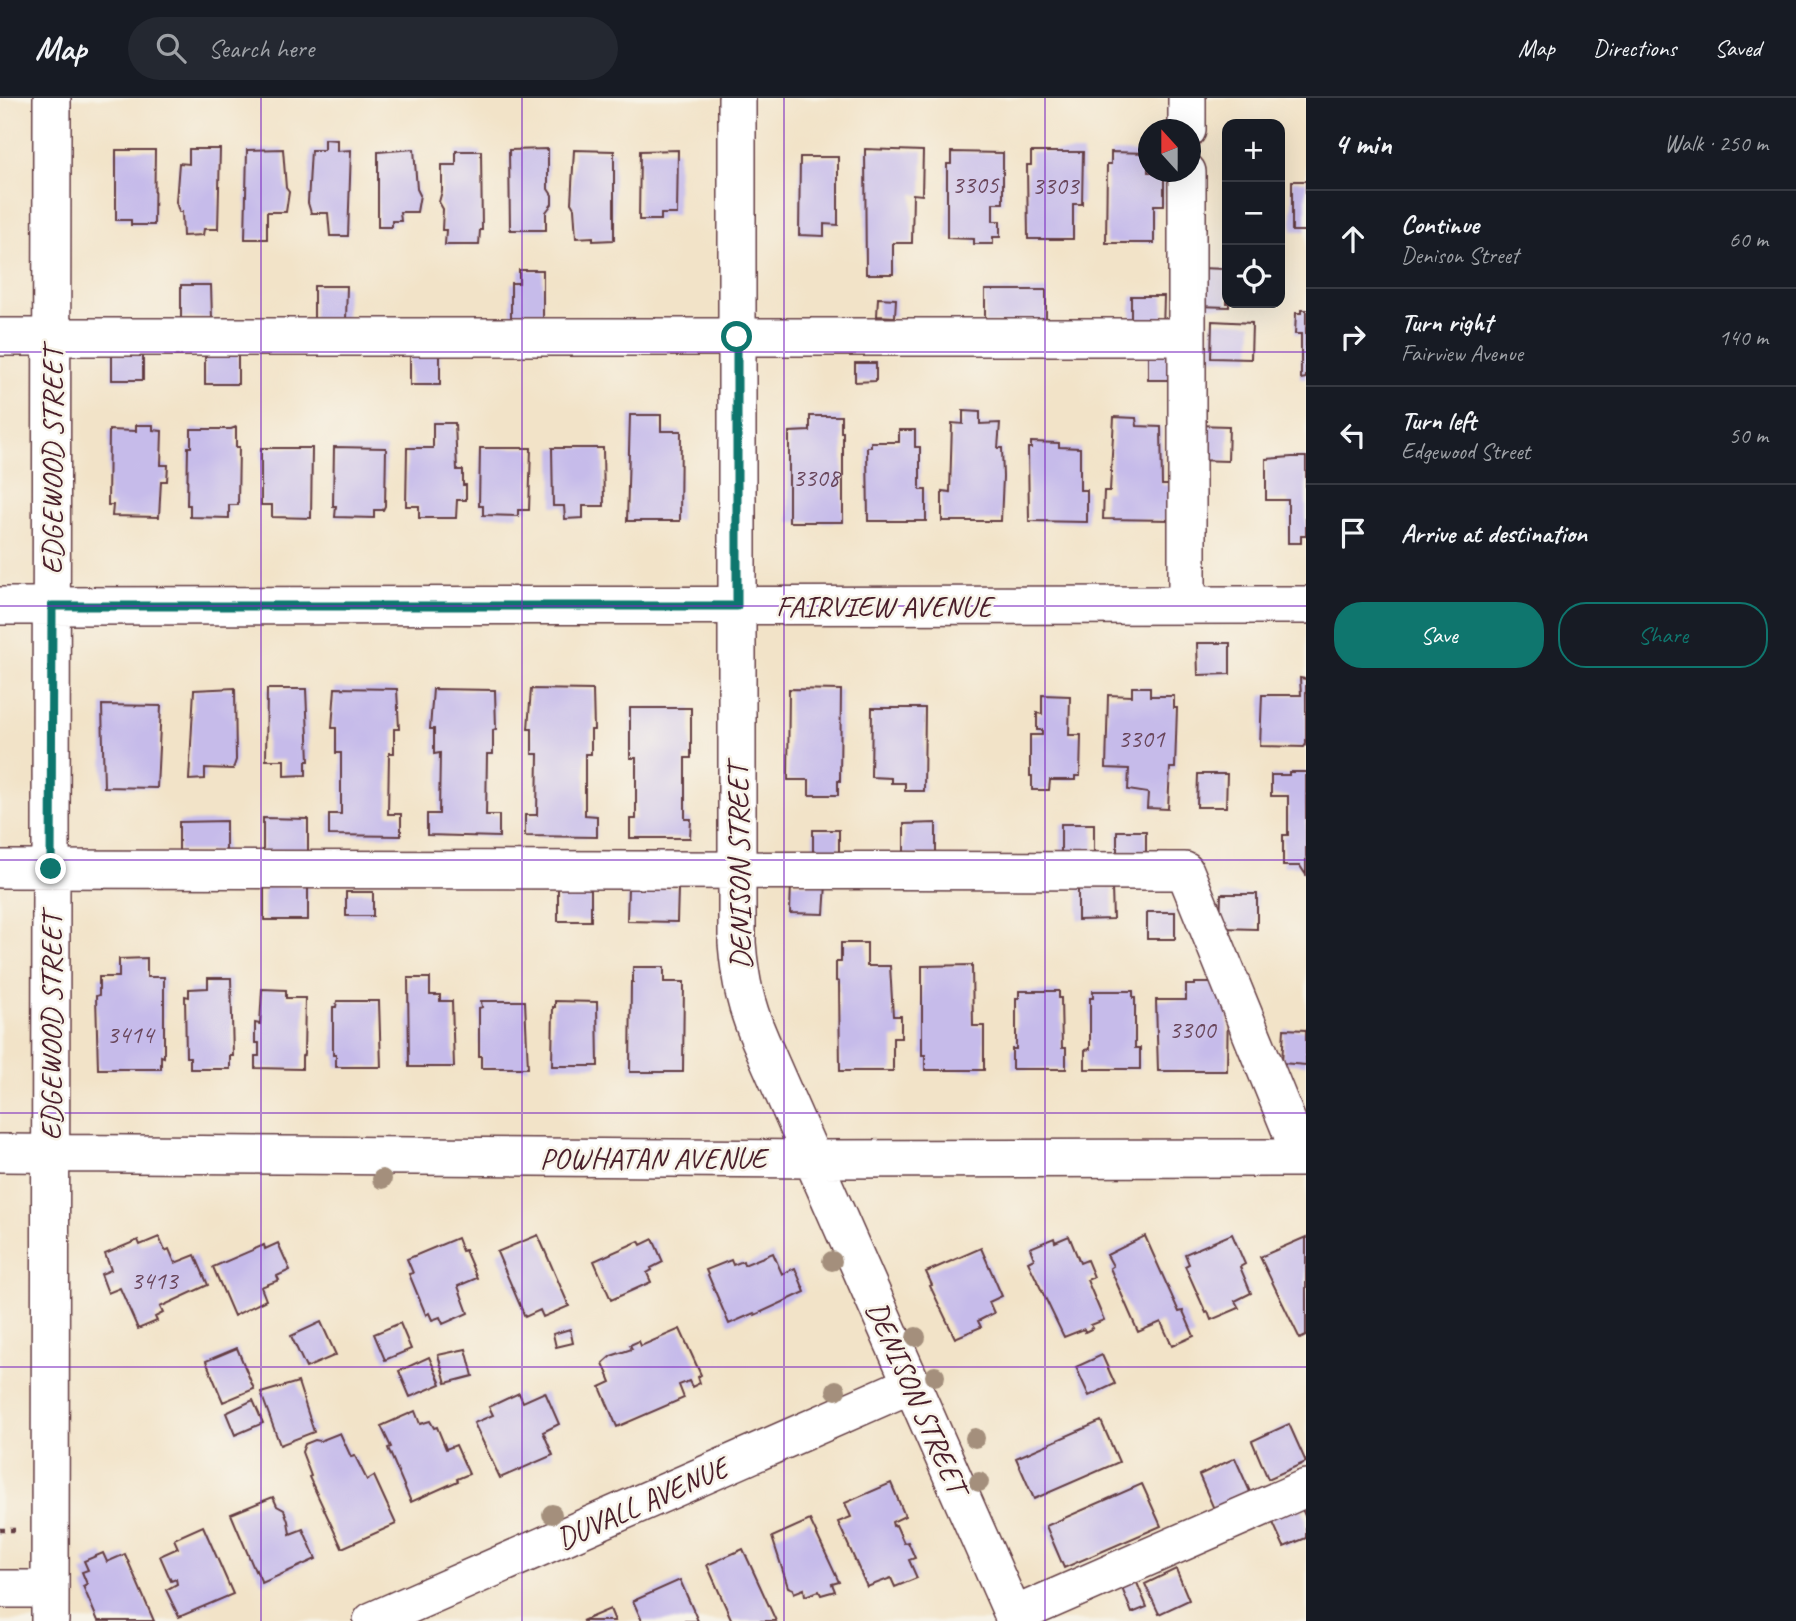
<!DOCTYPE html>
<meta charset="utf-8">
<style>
body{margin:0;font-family:Caveat,sans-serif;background:#242831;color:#f1f3f6}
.controls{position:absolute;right:21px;top:21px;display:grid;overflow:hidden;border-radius:14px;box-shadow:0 7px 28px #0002}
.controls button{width:63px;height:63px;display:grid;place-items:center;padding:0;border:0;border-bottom:2px solid #363941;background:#171b24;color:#f1f3f6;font:35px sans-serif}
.compass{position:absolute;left:1138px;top:21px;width:63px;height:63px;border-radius:50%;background:#171b24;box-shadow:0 7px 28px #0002;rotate:339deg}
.stop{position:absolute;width:21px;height:21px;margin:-16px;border:5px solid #0f766e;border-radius:50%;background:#fff}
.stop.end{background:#0f766e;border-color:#fff;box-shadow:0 2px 7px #0008}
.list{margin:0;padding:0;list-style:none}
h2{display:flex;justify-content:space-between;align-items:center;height:91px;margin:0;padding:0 28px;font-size:30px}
h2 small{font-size:23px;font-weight:400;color:#9ea1a6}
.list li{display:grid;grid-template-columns:46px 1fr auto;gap:21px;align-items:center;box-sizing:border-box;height:98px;padding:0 28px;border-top:2px solid #363941}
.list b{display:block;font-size:26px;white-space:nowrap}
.list p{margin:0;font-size:23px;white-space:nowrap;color:#9ea1a6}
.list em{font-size:23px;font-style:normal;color:#9ea1a6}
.actions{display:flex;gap:14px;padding:21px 28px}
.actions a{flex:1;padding:16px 0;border:2px solid #0f766e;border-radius:28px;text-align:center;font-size:24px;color:#0f766e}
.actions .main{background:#0f766e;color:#fff}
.icon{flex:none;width:38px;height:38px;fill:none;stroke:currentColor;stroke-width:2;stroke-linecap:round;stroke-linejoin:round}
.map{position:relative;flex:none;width:1306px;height:1523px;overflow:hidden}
header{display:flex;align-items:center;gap:42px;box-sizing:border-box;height:98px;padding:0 35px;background:#171b24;border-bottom:2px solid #363941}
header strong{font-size:33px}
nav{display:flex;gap:38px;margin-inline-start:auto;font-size:24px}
.search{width:490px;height:63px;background:#242831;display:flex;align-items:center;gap:18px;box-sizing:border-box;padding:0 24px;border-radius:38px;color:#9ea1a6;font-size:26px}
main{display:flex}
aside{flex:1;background:#171b24}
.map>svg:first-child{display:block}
.building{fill:#c6bbea}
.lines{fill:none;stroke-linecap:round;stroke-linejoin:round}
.minor-casing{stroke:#633c43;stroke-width:40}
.path{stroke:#633c43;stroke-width:4.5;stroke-dasharray:5 5;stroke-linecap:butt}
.minor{stroke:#fff;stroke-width:37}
.tree{fill:#a48f7c}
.route{stroke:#0f766e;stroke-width:9}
.grid{fill:none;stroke:#7b2cbf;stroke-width:2;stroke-opacity:0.55}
.labels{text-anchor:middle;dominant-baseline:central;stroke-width:5;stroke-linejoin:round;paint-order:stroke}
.number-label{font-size:26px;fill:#69465b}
.street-label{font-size:30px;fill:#4a1f2b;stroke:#f7f3e8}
</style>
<header>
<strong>Map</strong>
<div class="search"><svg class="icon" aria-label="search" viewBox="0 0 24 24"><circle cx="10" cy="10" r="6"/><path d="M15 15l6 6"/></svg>Search here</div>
<nav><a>Map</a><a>Directions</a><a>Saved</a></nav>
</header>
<main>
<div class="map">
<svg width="1306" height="1523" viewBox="0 0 1306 1523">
<rect width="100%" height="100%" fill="#f7f3e8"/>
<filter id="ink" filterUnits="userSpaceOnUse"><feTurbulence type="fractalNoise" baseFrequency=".0143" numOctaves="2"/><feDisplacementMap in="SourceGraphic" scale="14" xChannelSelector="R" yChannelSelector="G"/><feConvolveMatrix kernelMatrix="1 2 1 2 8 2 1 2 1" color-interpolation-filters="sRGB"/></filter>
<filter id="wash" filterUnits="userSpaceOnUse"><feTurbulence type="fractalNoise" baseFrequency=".00686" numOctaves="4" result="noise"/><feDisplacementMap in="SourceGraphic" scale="28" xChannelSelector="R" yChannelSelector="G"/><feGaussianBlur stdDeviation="1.57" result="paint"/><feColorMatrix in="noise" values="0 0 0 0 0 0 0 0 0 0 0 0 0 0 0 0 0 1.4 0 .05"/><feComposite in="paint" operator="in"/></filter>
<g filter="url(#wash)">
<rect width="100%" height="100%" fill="#f2e3c8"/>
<g id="blocks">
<path class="building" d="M324,41l13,1v11l14,-1 -3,86h-18l-2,-23h-17l-3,-10 3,-53h13z
M189,51h31l-2,80h-14l-1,6 -20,1 -1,-24h-3l-3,-10 3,-39 10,1z
M283,51l3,39 3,4 -3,20h-19v27h-22l2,-89z
M414,51l3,40 3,6 -3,17h-17l1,9h-9v6h-14v-75z
M548,51v40l4,6v9l-6,8v18h-36l-1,-80z
M865,51l58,2 -1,44 -9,-1 -1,49h-19v31h-27z
M116,52h39l-1,75h-23v-5h-15z
M574,52l40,1v89l-21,1v-4l-17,1 -2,-30 -3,-5z
M678,52l-1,64h-16v6h-22l1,-69z
M456,53h25l1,79h-2l-1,15h-34l1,-15h-4l1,-21 -4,-7 3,-11v-26h14z
M951,54l52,1v50h-10v18h7v16h-7v7h-19v-5l-27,-1v-74h4z
M1031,54h52l-1,52h-9v35h-45l-1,-74h4z
M1111,54l37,1v19h16v33h-10v38h-48l1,-79h4z
M800,59h38v68l-14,-1v12l-25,-1z
M1292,83h14v50h-14z
M1199,170l28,1v34h2v4l-32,-1z
M519,172h24v51h-32v-38h8z
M181,187h30l1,33h-31z
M314,188h33l-1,34 -32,-1z
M985,192h61v33h-61z
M1131,198h33l-1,34 -32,-1z
M878,200l18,1 -1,18 -18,-1z
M1301,212h5v68l-5,1v-45h-6l1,-21h5z
M1212,223l40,2 -1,36 -40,-1z
M112,249h31v33h-31z
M1148,253h29v29h-29z
M410,254h30v33h-30z
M205,256h33v30h-33z
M855,265h21v18l-21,1z
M963,313l17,1v12l20,-1 -2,25h4l1,29 -2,44h-59v-30l8,1 2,-69 11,1z
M630,317h31v16h20l-1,90h-53z
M810,318h31v16h2v90h-54v-90l21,-1z
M1114,319l22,1 1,8 24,1 1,58h13l-4,35 -68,-1 1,-28h6z
M433,325h22l2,47h6v15h3v15h-9l-1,18h-37v-12h-13l1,-58h26z
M136,327h17v5l9,1 -1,34h7l-1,16h-6l-2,36 -47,-1 1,-11h-5l1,-75 27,1z
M1195,327l34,1 -1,35 -33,-1z
M236,329v20h3l-1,58h-9v13l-39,-1v-12h-3l1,-58h3v-18h40z
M899,332h16v17h5v43h6v31h-58l-1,-74h4v-5h28z
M1031,344l28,1v4l21,1v42h7v32l-58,-1 -1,-73h3z
M334,349l52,1 -1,58 -2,4h-9v8l-39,-1 1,-11h-3z
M261,350h51l-1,70 -39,-1v-12h-11z
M480,350h51l-2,62h-11v6l-35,-1v-9h-4z
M552,350h51l1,58h-21v12l-18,1 -1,-13h-11z
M1292,359h14v79h-5v7h-13v-43h-22v-41z
M1197,545h33v31l-32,1z
M1300,580l6,1v65l-2,3 -44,-1 2,-51h39z
M1132,589h18v9h24v12h3l-2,60h-5l-2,41 -21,-1 1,-15 -20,-3 1,-21 -23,-1 2,-73 24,1z
M235,590l1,72 -3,9 -28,-1v11l-16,1 5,-90z
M335,590l62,1 2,40h-5v24h-5l-1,61h13v22l-72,-1v-21h12v-61h-5v-25h-4z
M267,591h39l3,72h-3v14l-22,1v-16h-18z
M433,591l62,1 1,39 -3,1v24h-6l-1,61h13v22l-72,-2v-21h12l1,-61 -6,1v-25h-4z
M531,591l62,1 1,40h-3v24h-6v61l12,1v21l-72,-1v-21h12l1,-61h-6v-25h-4z
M789,591l52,1 -1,91h-2v14h-29v-15h-21z
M1042,597l28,1 -1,39h12l-1,41h-5v4h-25l-1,10h-17v-14h-2v-41h12v-5h-5v-17l5,1z
M102,607l59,1 -4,82 -53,-1z
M630,610h61v50h-6v61h6l-1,19h-60v-19h6v-61h-6z
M872,610h53l-1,83h-19v-8h-14v-5l-20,-1z
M1289,674h17v103l-6,-9h-17v-31h5v-39h-17v-21h18z
M1198,676h29l-1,33h-29z
M263,720l45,1v34l-45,-1z
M226,723v30h-47v-29z
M936,725v33h-32v-32z
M1061,726h33v33h-33z
M813,732h26v25h-26z
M1117,733h29v28l-29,1z
M791,785l35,1 -2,30 -34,-1z
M264,789h44v33h-44z
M591,789v34h-33v-33z
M628,789l50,1 -1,34 -50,-1z
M1078,790h34l1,31 -35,1z
M346,794h27v24h-27z
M1221,796h36v35l-37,-1z
M1147,814h28v27h-28z
M841,845h26v23h23l3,50h8v22h-8v33h-53l-1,-89 -3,-1v-19h5z
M147,860v19h17v80l-3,-1v13h-63l-2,-73 3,-1v-18h20v-18z
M972,867l1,61h11v44h-59v-15h-3v-89z
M633,869h31v15h20l-1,90h-53l1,-90h2z
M208,880h23l2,78h-3v13h-40v-12h-4l-1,-61 4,1v-8l19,-1z
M408,880h22v17h10v6h12l2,66h-45z
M1195,885h25l8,18 -1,70h-69l-2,-71h30v-15h9z
M262,891l24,1v8h19l-1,57 -2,1v13l-47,-1v-12h4v-13h-4v-20l5,1z
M1019,893h40v7h2l1,50h4v21h-54v-20h4v-51h3z
M1093,893h40v7h2v50h5v21h-55v-19l5,-1v-51h3z
M337,903h42l2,66h-45v-12h-3v-48h3z
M481,903h44l3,67h-47v-12h-2v-48l3,-1z
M555,903l42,1 1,64h-46l1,-59h2z
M1284,931l22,1v35l-24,-2z
M1232,1136l13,30 -5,3 11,26 -16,8 4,7 -28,12 -3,-8 -2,1 -21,-47 4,-2 -4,-10z
M538,1137l31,71 -26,11 -3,-7 -15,7 -28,-65z
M1069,1138l11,27 7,-3 7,17 -7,3 17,40 -13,5 2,3 -8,4 -1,-3 -20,8 -36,-75 6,-3 -4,-11 24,-10 1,4z
M1145,1138l34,76 4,-1 11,25 -22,10 -11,-24 -23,10 -28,-64 3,-2 -6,-11z
M159,1139l6,14 4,-2 6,14 20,-8 13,30 -48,22 3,6 -8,4 2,4 -19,8 -18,-41 -12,5 -7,-19 10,-4 -6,-16 33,-14 2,5z
M1306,1139v99l-6,3 -40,-82z
M457,1140l5,13 3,-1 12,28 -19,8 10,27 -25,11 -3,-7 -8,3 -3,-7 -3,2 -17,-41 4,-1 -6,-14z
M653,1141l10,23 -12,6 1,2 -5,3 4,9 -40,18 -17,-39 45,-20 2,4z
M278,1145l12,27 -13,6 2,4 -18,7 5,13 -32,16 -21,-49 51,-22 1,4z
M981,1150l21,48 -13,6 5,11 -16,8 3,6 -26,11 -25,-52 2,-1 -6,-13z
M773,1155l9,21 13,-6 10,24 -50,23 -1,-2 -25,11 -23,-54 25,-10 2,5 10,-4 1,4z
M321,1224l15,33 -30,13 -15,-32z
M400,1225l11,26 -26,11 -11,-26z
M570,1231l3,14 -17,4 -3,-13z
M680,1231l21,46 -3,2 2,6 -8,4 -3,-6 -10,4 5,13 -67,29 -17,-40 11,-5 -8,-19 8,-7 21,-7 -2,-4 9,-4 2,5z
M237,1250l17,41 -31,13 -17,-41z
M466,1251l7,27 -27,7 -8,-28z
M1102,1257l13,29 -26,12 -13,-29z
M429,1259l12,27 -31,13 -11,-26z
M298,1284l16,50 -34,13 -19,-52z
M545,1294l14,32 -16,8 10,23 -53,23 -26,-55 19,-8 -4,-8 30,-14 4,9z
M253,1302l10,23 -28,12 -9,-22z
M415,1313l5,13 10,-3 4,7 3,-1 9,22 10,-4 13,29 -12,5 1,2 -47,21 -23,-54 3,-1 -10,-21z
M1101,1323l18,41 -85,37 -18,-41z
M1289,1326l17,38 -38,17 -16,-38z
M340,1335l11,24 4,-1 12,24 7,-4 22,48 -54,24 -33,-71 2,-1 -9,-24 3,-8 10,-4 5,1z
M1235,1360l16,36 -37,15 -15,-34z
M891,1385l14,33 -13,6 1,4 3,-1 8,18 4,-1 7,16 -6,2 8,18 -22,9 -4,-9 -24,9 -29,-65 13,-5 -6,-14z
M1142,1386l19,42 -97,42 -18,-42z
M273,1399l4,9 7,4 4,11 2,13 13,-5 13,30 -54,24 -6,-13 -1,1 -24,-57z
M1300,1406l6,14v20l-22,9 -14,-31z
M810,1422l29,62 -7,2 3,7 -14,4 -2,-4 -14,5 -1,-7 -10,4 -1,-4 -5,-2 -16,-50z
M203,1428l30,68 -54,23 -13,-27 11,-6 -1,-5 -5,2 -11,-25 18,-8 -4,-9z
M743,1451l33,72h-44l-25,-56z
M103,1455l4,9 18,-8 29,67h-56l-15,-35 4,-2 -5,-12 6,-2 -4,-9z
M1176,1471l13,31 -30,14 -14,-30z
M1135,1480l12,29 -15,6 -12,-30z
M680,1482l18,41h-56l-9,-20z
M610,1511l5,12h-33z"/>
</g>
</g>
<g filter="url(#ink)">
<use href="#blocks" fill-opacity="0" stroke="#633c43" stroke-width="2"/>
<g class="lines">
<defs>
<path id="minor" d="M737,0v845c3,37 9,65 24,99l255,579
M1187,32v-32
M0,239h1187
M1187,507v-433
M0,508l1306,-1
M0,771l1185,2 117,287
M0,1055l812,6 494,-1
M0,1491h50
M1013,1518l293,-128
M50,1523l2,-1523
M372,1523l540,-237"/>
</defs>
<use href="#minor" class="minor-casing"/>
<path class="path" d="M0,1432h17"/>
<use href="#minor" class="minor"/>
</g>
<g class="tree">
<circle cx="382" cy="1081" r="10"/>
<circle cx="832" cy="1163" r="10"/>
<circle cx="916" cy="1239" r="10"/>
<circle cx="935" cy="1278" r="10"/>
<circle cx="836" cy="1292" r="10"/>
<circle cx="975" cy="1340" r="10"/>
<circle cx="979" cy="1384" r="10"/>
<circle cx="552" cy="1416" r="10"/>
</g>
</g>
<g class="lines" filter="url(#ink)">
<path class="route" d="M51,771l1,-263h685v-269"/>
</g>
<path class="grid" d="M261,0v1523M522,0v1523M784,0v1523M1045,0v1523M0,254h1306M0,508h1306M0,762h1306M0,1015h1306M0,1269h1306"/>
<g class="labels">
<g class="number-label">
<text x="975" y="86">3305</text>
<text x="1055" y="87">3303</text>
<text x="816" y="379">3308</text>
<text x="1141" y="640">3301</text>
<text x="1192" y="931">3300</text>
<text x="130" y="936">3414</text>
<text x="154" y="1182">3413</text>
</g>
<g class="street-label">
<text transform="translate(52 363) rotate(-90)">EDGEWOOD STREET</text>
<text x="884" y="508">FAIRVIEW AVENUE</text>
<text transform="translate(739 769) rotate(-91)">DENISON STREET</text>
<text transform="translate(51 929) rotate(-90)">EDGEWOOD STREET</text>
<text x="653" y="1060">POWHATAN AVENUE</text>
<text transform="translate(917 1299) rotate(66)">DENISON STREET</text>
<text transform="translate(642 1405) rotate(-24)">DUVALL AVENUE</text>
</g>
</g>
</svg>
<div class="controls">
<button>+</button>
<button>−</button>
<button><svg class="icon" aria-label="locate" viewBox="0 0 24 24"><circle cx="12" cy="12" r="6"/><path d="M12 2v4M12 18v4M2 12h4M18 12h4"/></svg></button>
</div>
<svg class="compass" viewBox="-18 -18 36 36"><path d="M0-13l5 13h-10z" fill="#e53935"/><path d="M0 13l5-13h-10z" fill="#9ea1a6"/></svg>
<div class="stop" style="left:737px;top:239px"></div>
<div class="stop end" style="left:51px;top:771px"></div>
</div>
<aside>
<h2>4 min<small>Walk · 250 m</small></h2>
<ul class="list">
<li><svg class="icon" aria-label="ahead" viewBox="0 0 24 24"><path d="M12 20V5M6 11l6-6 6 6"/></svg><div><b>Continue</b><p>Denison Street</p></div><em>60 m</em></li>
<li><svg class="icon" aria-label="right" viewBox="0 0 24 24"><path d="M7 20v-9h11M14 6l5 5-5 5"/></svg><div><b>Turn right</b><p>Fairview Avenue</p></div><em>140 m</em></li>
<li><svg class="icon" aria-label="left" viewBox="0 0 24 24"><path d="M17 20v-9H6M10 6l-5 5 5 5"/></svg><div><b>Turn left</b><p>Edgewood Street</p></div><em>50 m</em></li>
<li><svg class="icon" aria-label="arrive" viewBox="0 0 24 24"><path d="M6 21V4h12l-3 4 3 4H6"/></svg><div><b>Arrive at destination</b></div></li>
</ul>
<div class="actions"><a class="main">Save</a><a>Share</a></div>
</aside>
</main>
